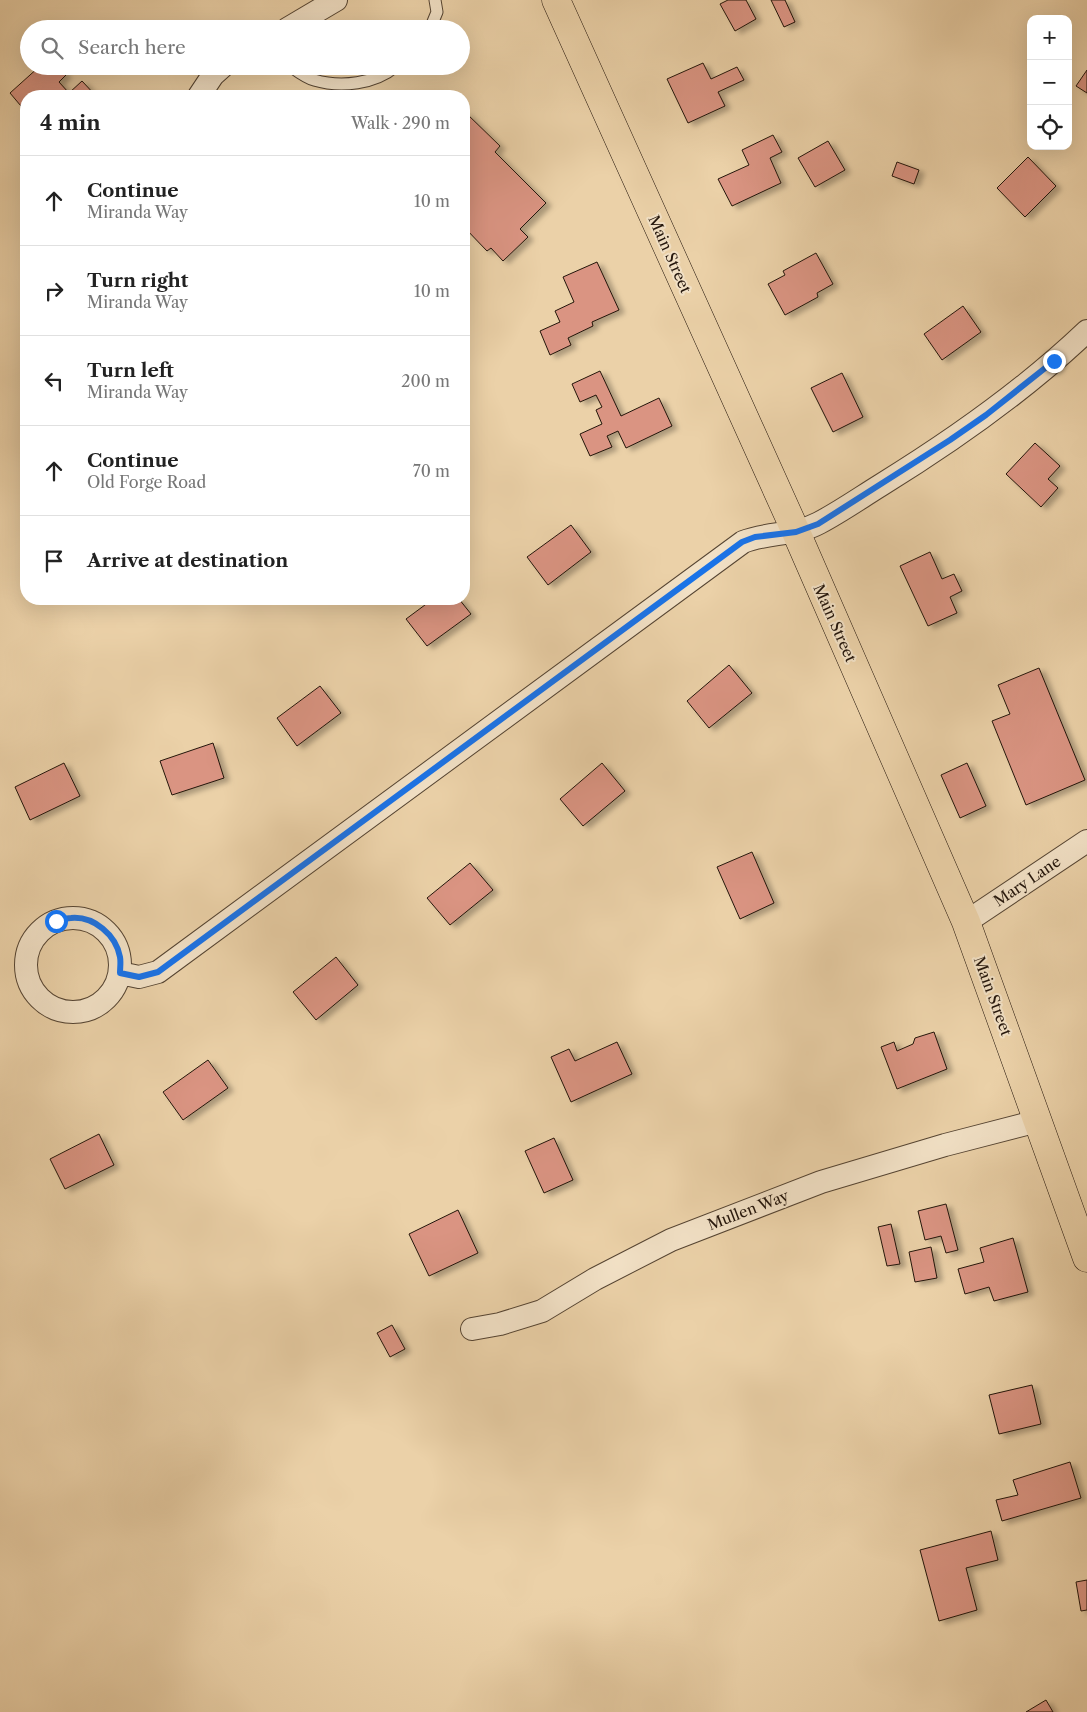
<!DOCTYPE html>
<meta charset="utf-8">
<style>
body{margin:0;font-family:"Libre Caslon Text",serif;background:#f6f6f6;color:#222}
.controls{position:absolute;right:15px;top:15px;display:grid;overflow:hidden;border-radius:10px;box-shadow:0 5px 20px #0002}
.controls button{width:45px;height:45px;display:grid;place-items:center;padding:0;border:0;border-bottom:1px solid #e0e0e0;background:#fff;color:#222;font:25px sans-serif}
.stop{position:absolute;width:15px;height:15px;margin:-11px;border:4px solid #1a73e8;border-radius:50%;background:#fff}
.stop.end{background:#1a73e8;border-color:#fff;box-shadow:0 1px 5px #0008}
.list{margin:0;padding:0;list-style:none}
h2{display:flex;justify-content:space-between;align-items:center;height:65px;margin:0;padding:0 20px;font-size:21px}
h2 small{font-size:16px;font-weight:400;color:#767676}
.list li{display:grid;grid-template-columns:32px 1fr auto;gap:15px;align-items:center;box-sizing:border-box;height:90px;padding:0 20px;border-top:1px solid #e0e0e0}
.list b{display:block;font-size:19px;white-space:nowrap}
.list p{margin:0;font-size:16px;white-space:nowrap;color:#767676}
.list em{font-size:16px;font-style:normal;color:#767676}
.icon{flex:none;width:28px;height:28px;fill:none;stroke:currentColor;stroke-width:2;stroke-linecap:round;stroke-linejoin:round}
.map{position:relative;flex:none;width:1087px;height:1712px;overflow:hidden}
.search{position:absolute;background:#fff;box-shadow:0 5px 20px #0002;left:20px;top:20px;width:450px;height:55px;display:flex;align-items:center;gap:12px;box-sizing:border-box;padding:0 18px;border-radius:28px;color:#767676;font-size:19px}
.panel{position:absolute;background:#fff;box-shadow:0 5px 20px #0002;left:20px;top:90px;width:450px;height:515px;border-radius:20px}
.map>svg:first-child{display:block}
.building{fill:#da9482;stroke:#23150b;filter:url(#shadow)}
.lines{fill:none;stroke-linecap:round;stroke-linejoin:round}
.lane-casing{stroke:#554432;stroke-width:13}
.street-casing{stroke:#554432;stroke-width:24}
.primary-casing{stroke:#23150b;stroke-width:29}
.lane{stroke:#f2e1c6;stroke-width:11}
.street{stroke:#f2e1c6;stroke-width:22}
.primary{stroke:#ebd1a8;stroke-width:28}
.route{stroke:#1a73e8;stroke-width:6}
.labels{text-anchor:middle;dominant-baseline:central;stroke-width:4;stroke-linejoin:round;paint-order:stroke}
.street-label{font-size:15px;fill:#23150b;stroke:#f2e1c6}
</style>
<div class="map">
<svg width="1087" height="1712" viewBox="0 0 1087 1712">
<defs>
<filter id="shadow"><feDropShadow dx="5.5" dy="3" stdDeviation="2.5" flood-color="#0004"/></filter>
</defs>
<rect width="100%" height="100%" fill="#ebd1a8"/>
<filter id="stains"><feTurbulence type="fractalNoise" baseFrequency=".004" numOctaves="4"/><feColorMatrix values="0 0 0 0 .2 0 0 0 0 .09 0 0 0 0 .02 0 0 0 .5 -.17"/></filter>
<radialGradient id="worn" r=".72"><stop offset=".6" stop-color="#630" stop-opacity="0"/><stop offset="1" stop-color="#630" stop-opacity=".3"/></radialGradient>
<path class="building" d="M728,0h18l10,19 -21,12 -15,-27z
M771,0h14l10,22 -11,5z
M703,63l8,16 26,-12 7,13 -26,12 7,14 -37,17 -21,-44z
M40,66h18l8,9 -7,7 10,11 13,-12 14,15h-70v16l-16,-19z
M1087,70v23l-11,-7z
M465,112l35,34 -5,6 51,51 -26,26 8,8 -25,24 -12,-13 -4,3 -23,-24 3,-3 -3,-3v-108z
M773,135l9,17 -12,6 11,25 -49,23 -14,-27 31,-14 -7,-15z
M828,141l17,29 -30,17 -17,-29z
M1028,157l28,29 -31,31 -28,-29z
M897,162l22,8 -5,14 -22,-8z
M816,253l17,31 -16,9 1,4 -33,18 -17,-31 17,-9 -2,-4z
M597,262l22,48 -27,12 1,4 -25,12 3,7 -21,10 -10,-24 20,-9 -5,-11 19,-9 -11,-25z
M963,306l18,26 -39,28 -18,-26z
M600,371l21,45 38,-18 13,28 -46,22 -8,-17 -11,5 5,11 -22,9 -10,-22 22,-10 -6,-14 6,-3 -6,-12 -16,7 -8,-18z
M842,373l21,44 -30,15 -22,-44z
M1035,443l25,23 -12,13 10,9 -17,19 -35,-33z
M571,525l20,27 -43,33 -21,-28z
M930,552l12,27 12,-5 8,17 -12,6 7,16 -29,13 -28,-60z
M433,599h26l12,15 -44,32 -21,-27z
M729,665l23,28 -43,35 -22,-27z
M1039,668l46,112 -59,25 -34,-84 18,-7 -12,-29z
M320,686l21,27 -44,33 -20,-28z
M213,743l11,35 -52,17 -12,-34z
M64,763l16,33 -50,24 -15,-33z
M602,763l23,28 -42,35 -23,-27z
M967,763l19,43 -26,12 -19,-43z
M752,852l22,51 -34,16 -23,-52z
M470,863l23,27 -43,35 -23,-27z
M336,957l22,28 -42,35 -23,-28z
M934,1032l13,37 -50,20 -16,-42 13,-5 3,9 16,-7 2,-6z
M617,1042l15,32 -61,28 -20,-45 18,-8 6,12z
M208,1060l20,28 -45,32 -20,-28z
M99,1134l15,31 -49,24 -15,-30z
M554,1138l19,42 -29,13 -19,-42z
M946,1204l12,46 -12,3 -5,-17 -16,4 -7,-29z
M458,1210l20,43 -49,23 -20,-42z
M891,1224l9,40 -13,2 -9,-39z
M1013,1238l15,54 -34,9 -5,-14 -24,7 -7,-25 26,-7 -4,-14z
M931,1247l6,31 -22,4 -6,-30z
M392,1325l13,24 -15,8 -13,-24z
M1032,1385l9,39 -42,10 -10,-39z
M1070,1462l11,36 -79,23 -6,-21 22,-5 -5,-15z
M991,1531l7,29 -32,8 11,42 -38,11 -19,-71z
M1087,1580v30l-6,1 -5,-29z
M1046,1700l7,12h-27z"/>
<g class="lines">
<defs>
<path id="lane" d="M430,29l7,-17 -2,-12
M290,66c7,5 16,12 24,14 27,8 61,4 82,-14"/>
<path id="street" d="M287,29l49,-29
M199,96l14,-21 10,-9
M26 965a47 47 0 1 1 94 0a47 47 0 1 1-94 0Z
M966,922l121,-81
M120,973l19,4 19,-5 585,-430c24,-10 52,-6 76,-19 21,-11 41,-25 62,-38 73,-45 144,-95 206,-154
M472,1329l28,-5 42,-13 53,-32 76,-39 150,-58 124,-37 93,-24"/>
<path id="primary" d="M556,0l240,532 170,390 121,336"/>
</defs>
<use href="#lane" class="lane-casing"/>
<use href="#street" class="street-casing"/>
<use href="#primary" class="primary-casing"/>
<use href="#lane" class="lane"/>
<use href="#street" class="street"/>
<use href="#primary" class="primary"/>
</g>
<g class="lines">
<path class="route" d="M56,921c5,-1 10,-3 15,-3 23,-2 45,17 49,39 1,5 0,11 0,16l19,4 19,-5 584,-430 13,-5 41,-5 22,-8 132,-84 36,-25 68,-54"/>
</g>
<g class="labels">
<g class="street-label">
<text transform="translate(670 254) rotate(66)">Main Street</text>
<text transform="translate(835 623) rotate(66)">Main Street</text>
<text transform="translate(1027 881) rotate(-34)">Mary Lane</text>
<text transform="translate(993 996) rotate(70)">Main Street</text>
<text transform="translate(748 1210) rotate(-21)">Mullen Way</text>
</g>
</g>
<rect width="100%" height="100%" filter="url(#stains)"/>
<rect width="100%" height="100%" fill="url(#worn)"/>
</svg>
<div class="controls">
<button>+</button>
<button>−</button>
<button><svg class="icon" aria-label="locate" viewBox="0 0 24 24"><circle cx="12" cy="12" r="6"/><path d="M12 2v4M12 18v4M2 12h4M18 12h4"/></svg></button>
</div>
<div class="stop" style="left:56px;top:921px"></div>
<div class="stop end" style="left:1054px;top:361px"></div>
<div class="search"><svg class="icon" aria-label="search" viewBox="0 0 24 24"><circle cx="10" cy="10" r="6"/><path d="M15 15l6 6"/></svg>Search here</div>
<section class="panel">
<h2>4 min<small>Walk · 290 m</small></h2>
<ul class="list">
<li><svg class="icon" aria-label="ahead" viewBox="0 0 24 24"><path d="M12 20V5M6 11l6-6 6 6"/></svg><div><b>Continue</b><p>Miranda Way</p></div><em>10 m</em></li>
<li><svg class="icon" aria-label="right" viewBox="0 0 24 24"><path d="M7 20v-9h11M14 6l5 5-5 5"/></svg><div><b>Turn right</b><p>Miranda Way</p></div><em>10 m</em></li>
<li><svg class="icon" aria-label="left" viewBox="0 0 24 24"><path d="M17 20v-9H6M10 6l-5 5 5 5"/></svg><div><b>Turn left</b><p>Miranda Way</p></div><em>200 m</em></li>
<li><svg class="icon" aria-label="ahead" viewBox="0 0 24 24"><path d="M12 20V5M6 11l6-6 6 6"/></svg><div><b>Continue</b><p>Old Forge Road</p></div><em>70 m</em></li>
<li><svg class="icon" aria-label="arrive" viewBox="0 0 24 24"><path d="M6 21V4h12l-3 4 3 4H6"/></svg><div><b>Arrive at destination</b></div></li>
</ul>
</section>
</div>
